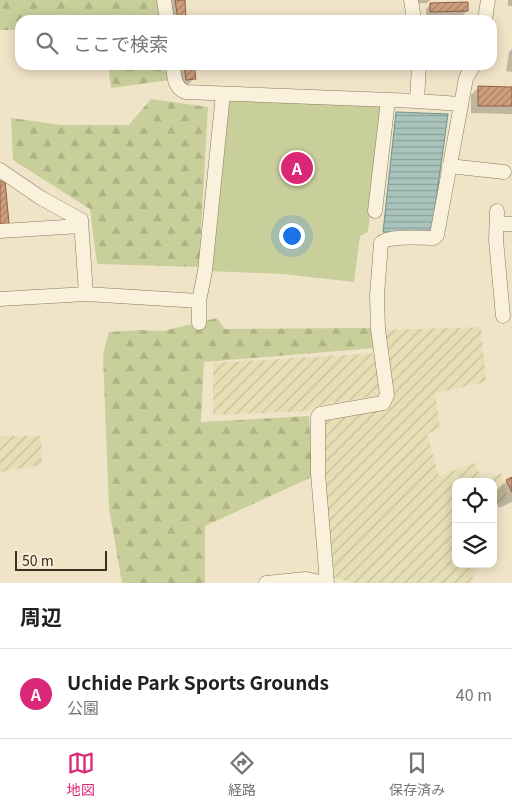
<!DOCTYPE html>
<html lang="ja">
<meta charset="utf-8">
<style>
body{margin:0;font-family:Georgia,"Noto Sans JP",serif;background:#f2f2f2;color:#202124}
.controls{position:absolute;right:15px;bottom:15px;display:grid;overflow:hidden;border-radius:10px;box-shadow:0 2px 12px #0003}
.controls button{width:45px;height:45px;display:grid;place-items:center;padding:0;border:0;border-bottom:1px solid #e0e0e0;background:#fff;color:#202124;font:25px sans-serif}
.scale{position:absolute;left:15px;bottom:12px;width:92px;box-sizing:border-box;padding-left:5px;border:2px solid #3d2e20;border-top:0;font-size:14px;line-height:18px;white-space:nowrap;color:#3d2e20;-webkit-text-stroke:4px #f7eed8;paint-order:stroke}
.you{position:absolute;left:291px;top:235px;width:18px;height:18px;margin:-12px;border:4px solid #fff;border-radius:50%;background:#1a73e8;box-shadow:0 0 0 8px #1a73e833}
.badge{display:grid;place-items:center;width:32px;height:32px;border-radius:50%;background:#db2777;color:#fff;font-size:16px;font-weight:700}
.pin{position:absolute;translate:-50% -50%;border:2px solid #fff;box-shadow:0 1px 5px #0006}
.list{margin:0;padding:0;list-style:none}
h2{display:flex;justify-content:space-between;align-items:center;height:65px;margin:0;padding:0 20px;font-size:21px}
h2 small{font-size:16px;font-weight:400;color:#757577}
.list li{display:grid;grid-template-columns:32px 1fr auto;gap:15px;align-items:center;box-sizing:border-box;height:90px;padding:0 20px;border-top:1px solid #e0e0e0}
.list b{display:block;font-size:19px;white-space:nowrap}
.list p{margin:0;font-size:16px;white-space:nowrap;color:#757577}
.list em{font-size:16px;font-style:normal;color:#757577}
.icon{flex:none;width:28px;height:28px;fill:none;stroke:currentColor;stroke-width:2;stroke-linecap:round;stroke-linejoin:round}
.map{position:relative;flex:none;width:512px;height:583px;overflow:hidden}
.search{position:absolute;background:#fff;box-shadow:0 2px 12px #0003;left:15px;right:15px;top:15px;height:55px;display:flex;align-items:center;gap:12px;box-sizing:border-box;padding:0 18px;border-radius:15px;color:#757577;font-size:19px}
.sheet{height:155px;background:#fff}
nav{display:flex;justify-content:space-around;align-items:center;box-sizing:border-box;height:70px;border-top:1px solid #e0e0e0;background:#fff;font-size:14px;color:#757577}
nav a{display:grid;justify-items:center;gap:2px}
nav .on{color:#db2777}
.map>svg:first-child{display:block}
.farmland{fill:url(#farmland-furrows)}
.forest{fill:url(#forest-firs)}
.green{fill:#c9cf9b}
.water{fill:url(#water-rules);stroke:#6f938a}
.shadow{fill:#0003}
.building{fill:url(#building-hatch);stroke:#8d5f41}
.lines{fill:none;stroke-linecap:round;stroke-linejoin:round}
.minor-casing{stroke:#8d765c;stroke-width:15}
.minor{stroke:#faf1dc;stroke-width:14}
</style>
<div class="map">
<svg width="512" height="583" viewBox="0 0 512 583">
<defs>
<pattern id="farmland-furrows" width="10" height="10" patternUnits="userSpaceOnUse" patternTransform="scale(1.25)"><rect width="10" height="10" fill="#e6deb5"/><path d="M-1 1l2-2M0 10L10 0M9 11l2-2" fill="none" stroke="#c6bf9b"/></pattern>
<pattern id="forest-firs" width="22" height="20" patternUnits="userSpaceOnUse" patternTransform="scale(1.25)"><rect width="22" height="20" fill="#c9cf9b"/><path d="M5 1l3.5 6h-7zM16 11l3.5 6h-7z" fill="#aeb285"/></pattern>
<pattern id="water-rules" width="6" height="5" patternUnits="userSpaceOnUse" patternTransform="scale(1.25)"><rect width="6" height="5" fill="#a9c4bc"/><path d="M0 2.5h6" fill="none" stroke="#8ba098"/></pattern>
<pattern id="building-hatch" width="6" height="6" patternUnits="userSpaceOnUse" patternTransform="scale(1.25)"><rect width="6" height="6" fill="#cf9f7d"/><path d="M-1 1l2-2M0 6l6-6M5 7l2-2" fill="none" stroke="#a98266"/></pattern>
</defs>
<rect width="100%" height="100%" fill="#f0e4c8"/>
<path class="farmland" d="M481,327l5,55 -51,11 5,35 -13,6 12,42 36,-13 7,17 19,-7 7,26 -15,7v-24h-37v82h23l-9,19h-114l-27,-6 -7,-160 63,-12 -2,-75z
M376,353l6,42 -67,11 -6,5 -96,4v-52z
M4,436h37l1,29 -42,7v-35z"/>
<path class="forest" d="M0,0h160l2,20h-142v10h-20z
M108,65h60l2,15 -59,8z
M151,99l57,8 -9,160 -102,-3 -7,-55 -77,-49 -2,-42 51,7h67z
M217,318l8,11 148,-1 2,20 -171,14 -3,60 108,-6 3,61 -107,49v57h-83l-13,-75 -6,-153 6,-23 30,-2 24,1z"/>
<path class="green" d="M227,97l155,7 -14,128 -8,4 -6,46 -71,-8 -74,-3z"/>
<path class="water" d="M396,112l52,2 -16,115 -3,3h-46z"/>
<path class="shadow" d="M167,0h16l2,20h-15z
M414,0h16l-3,3 -13,1z
M508,0h4v6h-4z
M431,4l36,7 -5,5h-36v-7z
M512,49v23l-6,-1 3,-19z
M176,65h17l1,13 -7,8 -8,1z
M478,88h34v26l-41,-1v-18z
M512,478v24l-13,6 -6,-13 14,-14z"/>
<path class="building" d="M175,0h10l1,20h-8z
M468,2v9l-38,1v-9z
M184,65h10l2,14 -10,1z
M478,86l34,1v19h-34z
M0,181h5l4,42 -9,1z
M512,477v15l-6,-12z"/>
<g class="lines">
<defs>
<path id="minor" d="M164,0l3,20
M411,0l3,20
M485,20l3,-20
M173,65c1,11 1,22 12,27l232,9 43,3
M417,101l2,-36
M449,166l55,6
M0,170l41,28 40,22 5,74
M375,211l13,-111
M497,211l-1,29 7,76
M497,224h15
M0,231l81,-5
M0,299l86,-5 113,7
M199,323v-22l6,-30 18,-177
M266,583l40,-4 19,4
M327,583l-9,-110v-56l2,-3 63,-11 4,-8 -9,-66 -1,-33 4,-53c9,-8 40,-5 53,-5l3,-3 29,-157 8,-13"/>
</defs>
<use href="#minor" class="minor-casing"/>
<use href="#minor" class="minor"/>
</g>
</svg>
<div class="controls">
<button><svg class="icon" aria-label="locate" viewBox="0 0 24 24"><circle cx="12" cy="12" r="6"/><path d="M12 2v4M12 18v4M2 12h4M18 12h4"/></svg></button>
<button><svg class="icon" aria-label="layers" viewBox="0 0 24 24"><path d="M12 4l9 5-9 5-9-5zM3 14l9 5 9-5"/></svg></button>
</div>
<div class="scale">50 m</div>
<div class="you"></div>
<div class="pin badge" style="left:297px;top:168px">A</div>
<div class="search"><svg class="icon" aria-label="search" viewBox="0 0 24 24"><circle cx="10" cy="10" r="6"/><path d="M15 15l6 6"/></svg>ここで検索</div>
</div>
<section class="sheet">
<h2>周辺<small></small></h2>
<ul class="list">
<li><span class="badge">A</span><div><b>Uchide Park Sports Grounds</b><p>公園</p></div><em>40 m</em></li>
</ul>
</section>
<nav>
<a class="on"><svg class="icon" aria-label="map" viewBox="0 0 24 24"><path d="M3 6l6-2 6 2 6-2v14l-6 2-6-2-6 2zM9 4v14M15 6v14"/></svg>地図</a>
<a><svg class="icon" aria-label="directions" viewBox="0 0 24 24"><path d="M12 3l9 9-9 9-9-9zM9 14v-3h6M13 9l2 2-2 2"/></svg>経路</a>
<a><svg class="icon" aria-label="saved" viewBox="0 0 24 24"><path d="M7 4h10v16l-5-4-5 4z"/></svg>保存済み</a>
</nav>
